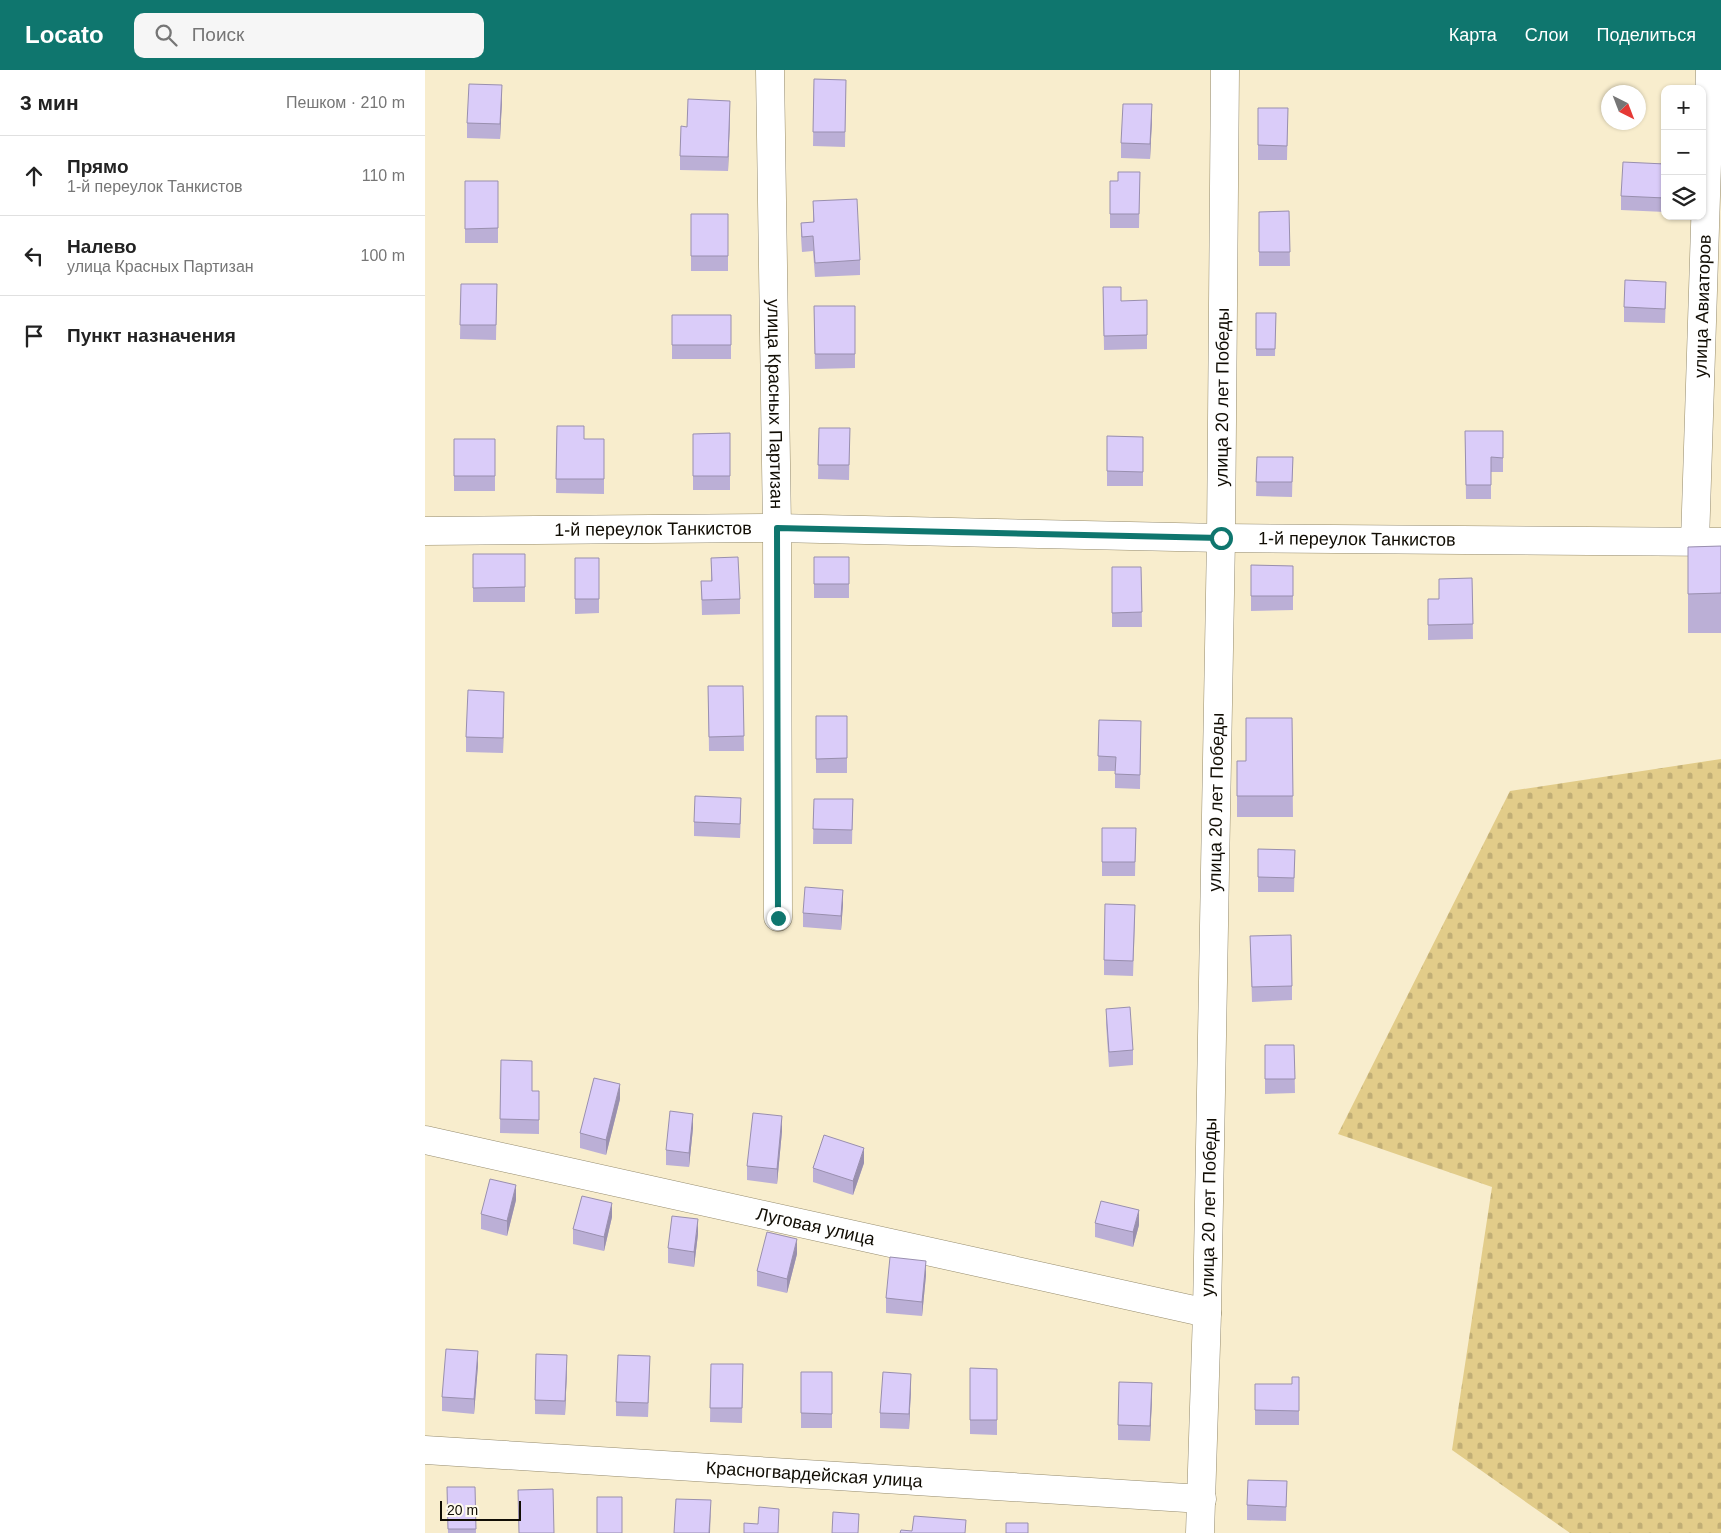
<!DOCTYPE html>
<html lang="ru">
<meta charset="utf-8">
<style>
body{margin:0;font-family:Arial,sans-serif;background:#f6f6f6;color:#222}
.controls{position:absolute;right:15px;top:15px;display:grid;overflow:hidden;border-radius:10px;box-shadow:0 1px 4px #0004}
.controls button{width:45px;height:45px;display:grid;place-items:center;padding:0;border:0;border-bottom:1px solid #e0e0e0;background:#fff;color:#222;font:25px sans-serif}
.compass{position:absolute;left:1176px;top:15px;width:45px;height:45px;border-radius:50%;background:#fff;box-shadow:0 1px 4px #0004;rotate:138deg}
.scale{position:absolute;left:15px;bottom:12px;width:81px;box-sizing:border-box;padding-left:5px;border:2px solid #110d04;border-top:0;font-size:14px;line-height:18px;white-space:nowrap;color:#110d04;-webkit-text-stroke:4px #fffbee;paint-order:stroke}
.stop{position:absolute;width:15px;height:15px;margin:-11px;border:4px solid #0f766e;border-radius:50%;background:#fff}
.stop.end{background:#0f766e;border-color:#fff;box-shadow:0 1px 5px #0008}
.list{margin:0;padding:0;list-style:none}
h2{display:flex;justify-content:space-between;align-items:center;height:65px;margin:0;padding:0 20px;font-size:21px}
h2 small{font-size:16px;font-weight:400;color:#767676}
.list li{display:grid;grid-template-columns:32px 1fr auto;gap:15px;align-items:center;box-sizing:border-box;height:80px;padding:0 20px;border-top:1px solid #e0e0e0}
.list b{display:block;font-size:19px;white-space:nowrap}
.list p{margin:0;font-size:16px;white-space:nowrap;color:#767676}
.list em{font-size:16px;font-style:normal;color:#767676}
.icon{flex:none;width:28px;height:28px;fill:none;stroke:currentColor;stroke-width:2;stroke-linecap:round;stroke-linejoin:round}
.map{position:relative;flex:none;width:1296px;height:1463px;overflow:hidden}
header{display:flex;align-items:center;gap:30px;box-sizing:border-box;height:70px;padding:0 25px;background:#0f766e;color:#fff}
header strong{font-size:24px}
nav{display:flex;gap:28px;margin-inline-start:auto;font-size:18px}
.search{width:350px;height:45px;background:#f6f6f6;display:flex;align-items:center;gap:12px;box-sizing:border-box;padding:0 18px;border-radius:10px;color:#767676;font-size:19px}
main{display:flex}
aside{flex:1;background:#fff}
.map>svg:first-child{display:block}
.cemetery{fill:url(#cemetery-stones)}
.lines{fill:none;stroke-linecap:round;stroke-linejoin:round}
.minor-casing{stroke:#958b6d;stroke-width:29}
.minor{stroke:#fff;stroke-width:28}
.wall{fill:#bbafd6}
.shaded-wall{fill:#998fae}
.building{fill:#daccf9;stroke:#998fae}
.route{stroke:#0f766e;stroke-width:6}
.labels{text-anchor:middle;dominant-baseline:central;stroke-width:4.5;stroke-linejoin:round;paint-order:stroke}
.street-label{font-size:18px;fill:#110d04;stroke:#fffbee}
</style>
<header>
<strong>Locato</strong>
<div class="search"><svg class="icon" aria-label="search" viewBox="0 0 24 24"><circle cx="10" cy="10" r="6"/><path d="M15 15l6 6"/></svg>Поиск</div>
<nav><a>Карта</a><a>Слои</a><a>Поделиться</a></nav>
</header>
<main>
<aside>
<h2>3 мин<small>Пешком · 210 m</small></h2>
<ul class="list">
<li><svg class="icon" aria-label="ahead" viewBox="0 0 24 24"><path d="M12 20V5M6 11l6-6 6 6"/></svg><div><b>Прямо</b><p>1-й переулок Танкистов</p></div><em>110 m</em></li>
<li><svg class="icon" aria-label="left" viewBox="0 0 24 24"><path d="M17 20v-9H6M10 6l-5 5 5 5"/></svg><div><b>Налево</b><p>улица Красных Партизан</p></div><em>100 m</em></li>
<li><svg class="icon" aria-label="arrive" viewBox="0 0 24 24"><path d="M6 21V4h12l-3 4 3 4H6"/></svg><div><b>Пункт назначения</b></div></li>
</ul>
</aside>
<div class="map">
<svg width="1296" height="1463" viewBox="0 0 1296 1463">
<defs>
<pattern id="cemetery-stones" width="16" height="16" patternUnits="userSpaceOnUse" patternTransform="scale(1.25)"><rect width="16" height="16" fill="#e2cc89"/><path d="M2 7V4a2 2 0 0 1 4 0v3zM10 15v-3a2 2 0 0 1 4 0v3z" fill="#c1ae75"/></pattern>
</defs>
<rect width="100%" height="100%" fill="#f8edcd"/>
<path class="cemetery" d="M1296,689v774h-151l-118,-83 40,-263 -154,-53 172,-343z"/>
<g class="lines">
<defs>
<g id="minor">
<path id="s1" d="M345,0l7,458 1,389"/>
<path id="s2" d="M0,461l352,-3 444,10 500,4"/>
<path id="s3" d="M1270,472l15,-472"/>
<path id="s4" d="M0,1070l782,173"/>
<path id="s5" d="M0,1380l777,49"/>
<path id="s6" d="M775,1463l7,-220 14,-775 4,-468"/>
</g>
</defs>
<use href="#minor" class="minor-casing"/>
<use href="#minor" class="minor"/>
</g>
<path class="wall" d="M389,9l32,1 -1,67 -32,-1z
M77,30l-2,39 -33,-1v-15z
M833,38h30l-1,52h-29z
M305,45l-2,56 -48,-1v-14l7,-29z
M727,49l-2,40 -29,-1v-15z
M1240,94v48l-44,-2v-14z
M715,102l-1,56h-29v-47h8z
M40,111h33v62h-33z
M388,131l47,59v15l-45,2 -2,-26 -11,1 -1,-15v-14l12,-1z
M864,141l1,55h-31v-54z
M266,144h37v57h-37z
M36,214h36l-1,56 -36,-1z
M678,217l44,48v14l-43,1z
M1241,226l-1,27 -41,-1v-15z
M389,236h41v62l-40,1z
M831,243h20l-1,43h-19z
M247,245h59v44h-59z
M132,356l27,13h20v55l-48,-1z
M394,358h31l-1,52 -31,-1z
M1040,361h38v41h-12v27h-25z
M305,363v57h-37v-56z
M682,366l36,1v49h-36z
M29,369h41v52h-41z
M832,387h36l-1,40 -36,-1z
M1296,476v87h-33v-86z
M48,484h52v48h-52z
M389,487h35v41h-35z
M150,488h24v55l-24,1z
M286,488l29,41v15l-38,1 -1,-34h10z
M826,495l42,1v44l-42,1z
M687,497h29l1,60h-30z
M1047,508l1,61 -45,1v-41h11z
M283,616h35l1,65h-35z
M79,636l-1,47 -37,-1v-15z
M391,646h31v57h-31z
M867,648l1,99h-56v-56h9z
M674,650l42,1 -1,68 -25,-1v-17h-17z
M389,729h39l-1,45h-39z
M316,743l-1,25 -46,-2v-14z
M677,758h34l-1,48h-33z
M833,779l37,1 -1,42h-36z
M418,834l-2,26 -38,-3v-14z
M710,850l-2,56 -29,-1v-15z
M825,866l42,50v14l-40,2z
M681,939l27,41v15l-24,2 -3,-44z
M840,975h29l1,48 -30,1z
M76,990l31,31h7v43l-39,-1z
M195,1029l-14,56 -26,-7v-15z
M268,1058l-4,39 -23,-2v-15z
M357,1061l-5,53 -30,-4v-14z
M439,1093l-11,32 -40,-13v-14z
M91,1130l-9,36 -26,-7v-15z
M187,1147l-8,34 -31,-7v-15z
M670,1153l44,2 -6,22 -38,-10z
M273,1164l-4,33 -26,-4v-15z
M372,1184l-10,39 -30,-7v-15z
M501,1205l-4,41 -36,-3v-15z
M286,1294h32l-1,59 -32,-1z
M53,1295l-4,49 -32,-3v-14z
M545,1298l27,1v66l-27,-1z
M142,1300l-2,45 -30,-1v-14z
M225,1300l-2,47 -32,-1v-14z
M376,1302h31v56h-31z
M874,1307v48h-44v-41h37z
M486,1318l-2,41 -29,-1v-15z
M727,1328l-2,43 -32,-1v-15z
M862,1411l-1,40 -39,-1v-15z
M22,1417h28l1,46h-28z"/>
<path class="shaded-wall" d="M77,15v15l-2,39v-15z
M305,31v14l-2,56v-14z
M727,34v15l-2,40v-15z
M79,622v14l-1,47v-15z
M418,820v14l-2,26v-14z
M195,1014v15l-14,56v-15z
M268,1044v14l-4,39v-14z
M357,1046v15l-5,53v-15z
M439,1078v15l-11,32v-14z
M91,1115v15l-9,36v-15z
M187,1133v14l-8,34v-14z
M714,1140v15l-6,22v-15z
M273,1149v15l-4,33v-15z
M372,1169v15l-10,39v-14z
M501,1191v14l-4,41v-14z
M53,1281v14l-4,49v-15z
M142,1285v15l-2,45v-14z
M486,1304v14l-2,41v-15z
M727,1313v15l-2,43v-15z
M286,1430l-1,33h-1z"/>
<path class="building" d="M389,9l32,1 -1,52h-32z
M44,14l33,1 -2,39 -33,-1z
M263,29l42,2 -2,56 -48,-1 1,-30 6,1z
M698,34h29l-2,40 -29,-1z
M833,38h30l-1,38 -29,-1z
M1198,92l42,2v34l-44,-2z
M693,102h22l-1,42h-29v-33h8z
M40,111h33v47l-33,1z
M432,129l3,61 -45,3 -2,-27 -11,1 -1,-14 13,-1 -1,-21z
M864,141l1,41h-31v-40z
M266,144h37v42h-37z
M1200,210l41,2 -1,27 -41,-2z
M36,214h36l-1,41h-36z
M678,217h18v14l26,-1v35l-43,1z
M389,236h41v48h-40z
M831,243h20l-1,36h-19z
M247,245h59v30h-59z
M132,356h27v13h20v40h-48z
M394,358h31l-1,37h-31z
M1040,361h38v27l-12,-1v28h-25z
M305,363v43h-37v-42z
M682,366l36,1v35l-36,-1z
M29,369h41v37h-41z
M832,387h36l-1,25h-36z
M1296,476v47l-33,1v-47z
M48,484h52v33l-52,1z
M313,487l2,42 -38,1 -1,-19h11l-1,-23z
M389,487h35v27h-35z
M150,488h24v41h-24z
M826,495l42,1v30h-42z
M687,497h29l1,45 -30,1z
M1047,508l1,46 -45,1v-26h11v-20z
M283,616h35l1,50 -35,1z
M43,620l36,2 -1,46 -37,-1z
M391,646h31v42l-31,1z
M821,648h46l1,78h-56v-35h9z
M674,650l42,1 -1,54 -25,-1 1,-17 -18,-1z
M270,726l46,2 -1,26 -46,-2z
M389,729h39l-1,31 -39,-1z
M677,758h34l-1,34h-33z
M833,779l37,1 -1,28 -36,-1z
M380,817l38,3 -2,26 -38,-3z
M680,834l30,1 -2,56 -29,-1z
M866,865l1,51 -40,1 -2,-51z
M705,937l3,43 -24,2 -3,-43z
M840,975h29l1,34h-30z
M76,990l31,1v30h7v29l-39,-1z
M169,1008l26,6 -14,56 -26,-7z
M245,1041l23,3 -4,39 -23,-3z
M328,1043l29,3 -5,53 -30,-3z
M399,1065l40,13 -11,33 -40,-13z
M65,1109l26,6 -9,36 -26,-7z
M157,1126l30,7 -8,34 -31,-8z
M676,1131l38,9 -6,22 -38,-9z
M247,1146l26,3 -4,33 -26,-4z
M342,1162l30,7 -10,40 -30,-8z
M465,1187l36,4 -4,41 -36,-4z
M21,1279l32,2 -4,48 -32,-2z
M111,1284l31,1 -2,46 -30,-1z
M193,1285l32,1 -2,47 -32,-1z
M286,1294h32l-1,44h-32z
M545,1298l27,1v51h-27z
M376,1302h31v42l-31,-1z
M458,1302l28,2 -2,40 -29,-1z
M867,1307h7v34l-44,-1v-26h37z
M694,1312l33,1 -2,43 -32,-1z
M823,1410l39,1 -1,26 -39,-2z
M22,1417h28l1,42h-28z
M128,1419l1,44h-35l-1,-43z
M172,1427h25v36h-25z
M251,1429l35,1 -2,33h-35z
M334,1437l20,2 -1,24h-34v-10l14,1z
M408,1442l26,2 -1,19h-26z
M489,1446l52,4 -1,13h-65l1,-3 11,1z
M581,1453h22v10h-22z"/>
<g class="lines">
<path class="route" d="M353,848l-1,-390 444,10"/>
</g>
<g class="labels">
<g class="street-label">
<text stroke="none"><textPath href="#s3" startOffset="236">улица Авиаторов</textPath></text>
<text stroke="none"><textPath href="#s6" startOffset="1136">улица 20 лет Победы</textPath></text>
<text stroke="none"><textPath href="#s1" startOffset="334">улица Красных Партизан</textPath></text>
<text stroke="none"><textPath href="#s2" startOffset="228">1-й переулок Танкистов</textPath></text>
<text stroke="none"><textPath href="#s2" startOffset="932">1-й переулок Танкистов</textPath></text>
<text stroke="none"><textPath href="#s6" startOffset="731">улица 20 лет Победы</textPath></text>
<text stroke="none"><textPath href="#s6" startOffset="326">улица 20 лет Победы</textPath></text>
<text stroke="none"><textPath href="#s4" startOffset="400">Луговая улица</textPath></text>
<text stroke="none"><textPath href="#s5" startOffset="390">Красногвардейская улица</textPath></text>
</g>
</g>
</svg>
<div class="controls">
<button>+</button>
<button>−</button>
<button><svg class="icon" aria-label="layers" viewBox="0 0 24 24"><path d="M12 4l9 5-9 5-9-5zM3 14l9 5 9-5"/></svg></button>
</div>
<svg class="compass" viewBox="-18 -18 36 36"><path d="M0-13l5 13h-10z" fill="#e53935"/><path d="M0 13l5-13h-10z" fill="#767676"/></svg>
<div class="scale">20 m</div>
<div class="stop" style="left:796px;top:468px"></div>
<div class="stop end" style="left:353px;top:848px"></div>
</div>
</main>
